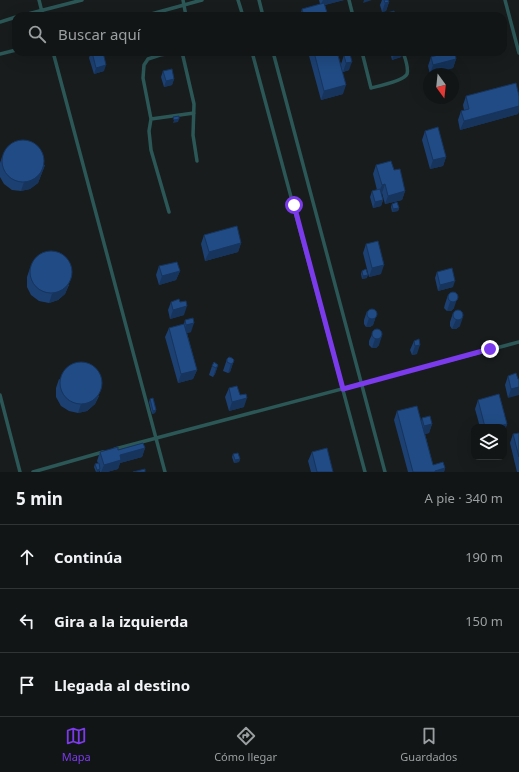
<!DOCTYPE html>
<html lang="es">
<meta charset="utf-8">
<style>
body{margin:0;font-family:"Noto Sans",sans-serif;background:#1f2223;color:#f1f3f6}
.controls{position:absolute;right:12px;bottom:12px;display:grid;overflow:hidden;border-radius:8px;box-shadow:0 4px 16px #0002}
.controls button{width:36px;height:36px;display:grid;place-items:center;padding:0;border:0;border-bottom:1px solid #313435;background:#121516;color:#f1f3f6;font:20px sans-serif}
.compass{position:absolute;left:423px;top:68px;width:36px;height:36px;border-radius:50%;background:#121516;box-shadow:0 4px 16px #0002;rotate:165deg}
.stop{position:absolute;width:12px;height:12px;margin:-9px;border:3px solid #7c3aed;border-radius:50%;background:#fff}
.stop.end{background:#7c3aed;border-color:#fff;box-shadow:0 1px 4px #0008}
.list{margin:0;padding:0;list-style:none}
h2{display:flex;justify-content:space-between;align-items:center;height:52px;margin:0;padding:0 16px;font-size:17px}
h2 small{font-size:13px;font-weight:400;color:#9c9fa1}
.list li{display:grid;grid-template-columns:26px 1fr auto;gap:12px;align-items:center;box-sizing:border-box;height:64px;padding:0 16px;border-top:1px solid #313435}
.list b{display:block;font-size:15px;white-space:nowrap}
.list em{font-size:13px;font-style:normal;color:#9c9fa1}
.icon{flex:none;width:22px;height:22px;fill:none;stroke:currentColor;stroke-width:2;stroke-linecap:round;stroke-linejoin:round}
.map{position:relative;flex:none;width:519px;height:472px;overflow:hidden}
.search{position:absolute;background:#121516;box-shadow:0 4px 16px #0002;left:12px;right:12px;top:12px;height:44px;display:flex;align-items:center;gap:10px;box-sizing:border-box;padding:0 14px;border-radius:12px;color:#9c9fa1;font-size:15px}
.sheet{height:244px;background:#121516}
nav{display:flex;justify-content:space-around;align-items:center;box-sizing:border-box;height:56px;border-top:1px solid #313435;background:#121516;font-size:11px;color:#9c9fa1}
nav a{display:grid;justify-items:center;gap:2px}
nav .on{color:#7c3aed}
.map>svg:first-child{display:block}
.lines{fill:none;stroke-linecap:round;stroke-linejoin:round}
.service{stroke:#2c5757;stroke-width:3.5}
.wall{fill:#1c4072}
.shaded-wall{fill:#16345c}
.building{fill:#204b84;stroke:#16345c}
.route{stroke:#7c3aed;stroke-width:5}
</style>
<div class="map">
<svg width="519" height="472" viewBox="0 0 519 472">
<rect width="100%" height="100%" fill="#181c1d"/>
<g class="lines">
<path class="service" d="M39,0l4,16
M183,0l3,16
M238,0l5,16
M259,0l4,16
M349,0l4,16
M505,0l14,53
M20,16l62,-16
M144,16l58,-16
M0,22l16,-5
M53,52l112,420
M182,52l12,52 -1,31 4,26
M252,52l113,420
M273,52l112,420
M362,52l9,36c8,-2 33,-7 36,-14 2,-6 -2,-16 -4,-22
M0,54l16,-4
M151,119l43,-6
M169,212l-18,-62 -2,-19 2,-12 -8,-41 1,-13 4,-6 12,-4 17,-3
M0,395l20,77
M115,449l404,-107
M33,472l70,-20"/>
</g>
<path class="wall" d="M319,0h25l-19,5 3,11h-28l2,-7 18,-5z
M382,0h6l1,2 -3,9 -4,1 -2,-7z
M91,52l13,19 -10,3 -5,-16z
M308,52h29l4,12 3,-9 5,15 -6,2v22l-22,6z
M390,52h13l-2,5 -9,3z
M438,52h8l-1,1 11,6 -3,9 -23,6 -2,-8 3,-9 5,-2z
M163,71l11,8 -2,6 -8,2 -3,-10z
M466,96l52,18 -58,16 -2,-10 3,-9 3,-1 -1,-5z
M425,131l21,26 -3,9 -13,3 -8,-29z
M2,157l43,8 -7,18 -8,6 -9,2 -9,-1 -8,-6 -4,-7v-14z
M376,165l18,5 11,21 -3,9 -17,4 -3,-11h-1l2,7 -2,6 -8,2 -3,-11 2,-6 5,-1 -4,-16z
M392,204l7,4 -1,3 -6,1 -1,-5z
M204,235l37,8 -3,9 -33,9 -4,-17z
M366,244l15,30 -12,3 -6,-24z
M159,266l21,5 -4,9 -17,5 -3,-10z
M30,268l39,17 -4,9 -7,6 -9,3 -10,-2 -8,-6 -4,-8v-10z
M362,271l5,7 -5,1 -1,-5z
M437,272l16,15 -15,4 -3,-13z
M448,295l6,13 -3,3h-4l-3,-3 1,-4z
M171,302l13,13 -14,4 -2,-9z
M367,311l9,5 -3,9 -3,2h-4l-2,-3v-4z
M453,313l7,13 -4,3h-4l-2,-3v-4z
M185,320l6,12 -4,1 10,37 -4,9 -15,4 -13,-46 4,-9 15,-4z
M373,332l6,13 -3,3h-4l-3,-3v-4z
M414,341l3,13 -5,1 -2,-5z
M227,359l6,4 -3,9 -2,1 -5,-2z
M218,365l-3,9 -2,3 -4,-2 3,-9z
M508,376l10,3 -10,19 -3,-13z
M59,379l40,17 -4,8 -8,7 -9,2 -9,-2 -8,-5 -5,-9v-9z
M229,388l11,7 4,12 -15,4 -4,-14z
M499,394l8,30 -3,9v-6h-24l-5,-18 3,-9z
M150,399l6,11 -1,3 -3,1 -3,-12z
M397,411l24,10 1,-3 10,6 -3,9 -4,1 8,31 12,3 -1,4h-36l-14,-52z
M519,433v39h-2l-7,-29 3,-9z
M145,448l-3,9 -22,6 -2,6 -11,3h-7v-2l-1,2h-3l-2,-5 1,-3 3,-1 -1,-2 3,-9 18,-2z
M312,452l21,20h-22l-3,-11z
M233,454l7,5 -1,3 -5,1 -2,-6z"/>
<path class="shaded-wall" d="M323,0h21l-24,6z
M364,0h8l-9,3z
M389,2l-3,9 -4,1 3,-9z
M395,52h8l-2,5 -9,3z
M440,52h6l-3,7 -7,2z
M456,59l-3,9 -23,6 3,-9z
M352,62l-3,8 -6,2 3,-9z
M106,65l-2,6 -10,3 2,-6z
M174,79l-2,6 -8,2 2,-6z
M346,85l-3,9 -22,6 3,-9z
M519,106v6l-1,2 -58,16 4,-9z
M179,119l-1,3 -5,1 1,-3z
M446,157l-3,9 -13,3 3,-9z
M45,165l-7,18 -8,6 -9,2 3,-9z
M385,184l-3,9 -4,1 4,-9z
M405,191l-3,9 -17,4 3,-8z
M383,200l-2,6 -8,2 2,-6z
M399,208l-1,3 -6,1 1,-3z
M241,243l-3,9 -33,9 4,-9z
M384,265l-3,9 -12,3 3,-9z
M180,271l-4,9 -17,5 3,-9z
M368,275l-1,3 -5,1 1,-3z
M72,276l-7,18 -7,6 -9,3 3,-9z
M455,281l-2,6 -15,4 2,-6z
M457,299l-3,9 -3,3h-4l3,-9z
M187,306l-3,9 -14,4 3,-9z
M376,316l-3,9 -3,2h-4l3,-9z
M463,317l-3,9 -4,3h-4l4,-9z
M194,323l-3,9 -8,2 3,-9z
M382,336l-3,9 -3,3h-4l3,-9z
M420,345l-3,9 -5,1 3,-9z
M233,363l-3,9 -2,1 3,-9z
M218,365l-3,9 -2,3 3,-9z
M197,370l-4,9 -15,4 3,-9z
M102,387l-7,17 -8,7 -9,2 3,-9z
M519,387v8l-11,3 3,-9z
M247,398l-3,9 -15,4 3,-9z
M156,410l-1,3 -3,1 1,-3z
M432,424l-3,9 -8,2 3,-9z
M507,424l-3,9v-6h-9z
M145,448l-3,9 -22,6 -2,6 -11,3h-6l3,-7 16,-10z
M240,459l-1,3 -5,1 1,-3z
M445,468l-1,4h-10l1,-1z
M100,469l-1,3h-3l1,-2z"/>
<path class="building" d="M384,0h4l1,2 -4,1z
M324,3l4,13h-24l-2,-7z
M394,11l1,5h-18z
M92,52h11l3,13 -10,3z
M314,52h23l9,33 -22,6z
M449,52h6l1,7 -23,6 -2,-8z
M350,54l2,8 -6,1 -2,-8z
M172,69l2,10 -8,2 -3,-10z
M516,83l3,13v10l-55,15 -3,-10 8,-2 -3,-13z
M179,116v3l-5,1 -1,-3z
M438,127l8,30 -13,3 -8,-29z
M2 161a21 21 0 1 1 42 0a21 21 0 1 1-42 0Z
M391,161l3,9 6,-1 5,22 -17,5 -3,-12 -3,1 -6,-20z
M380,189l3,11 -8,2 -3,-11z
M397,202l2,6 -6,1 -1,-5z
M237,226l4,17 -32,9 -5,-17z
M378,241l6,24 -12,3 -6,-24z
M30 272a21 21 0 1 1 42 0a21 21 0 1 1-42 0Z
M177,262l3,9 -18,5 -3,-10z
M452,268l3,13 -15,4 -3,-13z
M366,269l2,6 -5,1 -1,-5z
M448 297a5 5 0 1 1 10 0a5 5 0 1 1-10 0Z
M179,299l1,3 6,-1 1,5 -14,4 -2,-8z
M367 314a5 5 0 1 1 10 0a5 5 0 1 1-10 0Z
M453 315a5 5 0 1 1 10 0a5 5 0 1 1-10 0Z
M193,318l1,5 -8,2 -1,-5z
M184,324l13,46 -16,4 -12,-46z
M372 334a5 5 0 1 1 10 0a5 5 0 1 1-10 0Z
M419,339l1,6 -5,1 -1,-5z
M229,357l3,1 2,2 -1,3 -2,1 -4,-2v-3z
M60 383a21 21 0 1 1 42 0a21 21 0 1 1-42 0Z
M214,362l4,3 -2,3 -4,-2z
M516,373l2,6h1v8l-8,2 -3,-13z
M237,386l3,9 6,-1 1,4 -15,4 -3,-14z
M499,394l8,30 -12,3h-10l-7,-27z
M153,398l3,12 -3,1 -3,-12z
M417,406l16,59 10,-3 2,6 -10,3v1h-22l-16,-61z
M430,416l2,8 -8,2 -2,-8z
M519,433v24l-6,-23z
M143,443l2,5 -25,7 1,5 -17,5 -4,-13 18,-5v3z
M327,448l6,24h-16l-5,-20z
M238,453l2,6 -5,1 -2,-6z
M99,463l1,6 -3,1 -2,-6z
M145,469v3h-12z"/>
<g class="lines">
<path class="route" d="M294,205l49,184 147,-40"/>
</g>
</svg>
<div class="controls">
<button><svg class="icon" aria-label="layers" viewBox="0 0 24 24"><path d="M12 4l9 5-9 5-9-5zM3 14l9 5 9-5"/></svg></button>
</div>
<svg class="compass" viewBox="-18 -18 36 36"><path d="M0-13l5 13h-10z" fill="#e53935"/><path d="M0 13l5-13h-10z" fill="#9c9fa1"/></svg>
<div class="stop" style="left:294px;top:205px"></div>
<div class="stop end" style="left:490px;top:349px"></div>
<div class="search"><svg class="icon" aria-label="search" viewBox="0 0 24 24"><circle cx="10" cy="10" r="6"/><path d="M15 15l6 6"/></svg>Buscar aquí</div>
</div>
<section class="sheet">
<h2>5 min<small>A pie · 340 m</small></h2>
<ul class="list">
<li><svg class="icon" aria-label="ahead" viewBox="0 0 24 24"><path d="M12 20V5M6 11l6-6 6 6"/></svg><div><b>Continúa</b></div><em>190 m</em></li>
<li><svg class="icon" aria-label="left" viewBox="0 0 24 24"><path d="M17 20v-9H6M10 6l-5 5 5 5"/></svg><div><b>Gira a la izquierda</b></div><em>150 m</em></li>
<li><svg class="icon" aria-label="arrive" viewBox="0 0 24 24"><path d="M6 21V4h12l-3 4 3 4H6"/></svg><div><b>Llegada al destino</b></div></li>
</ul>
</section>
<nav>
<a class="on"><svg class="icon" aria-label="map" viewBox="0 0 24 24"><path d="M3 6l6-2 6 2 6-2v14l-6 2-6-2-6 2zM9 4v14M15 6v14"/></svg>Mapa</a>
<a><svg class="icon" aria-label="directions" viewBox="0 0 24 24"><path d="M12 3l9 9-9 9-9-9zM9 14v-3h6M13 9l2 2-2 2"/></svg>Cómo llegar</a>
<a><svg class="icon" aria-label="saved" viewBox="0 0 24 24"><path d="M7 4h10v16l-5-4-5 4z"/></svg>Guardados</a>
</nav>
